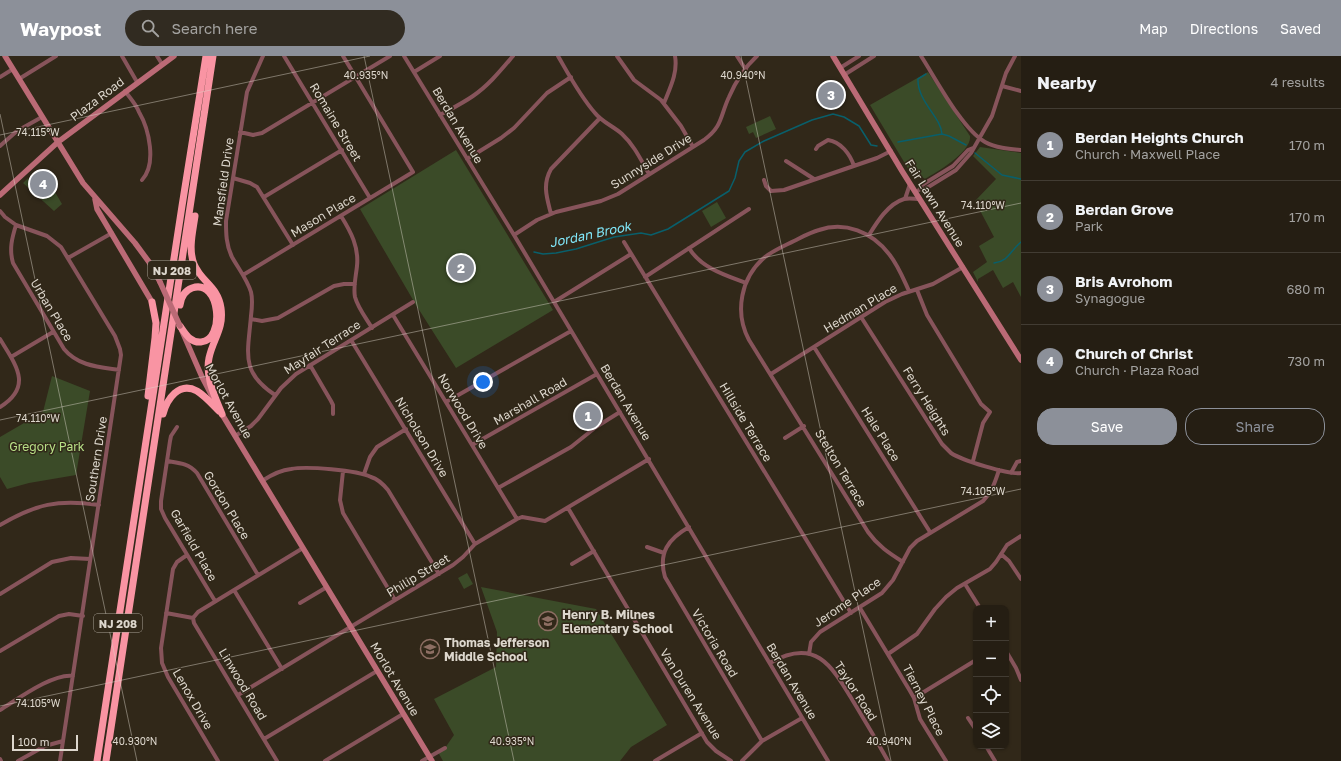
<!DOCTYPE html>
<meta charset="utf-8">
<style>
body{margin:0;font-family:"Golos Text",sans-serif;background:#312b21;color:#f1f3f6}
.controls{position:absolute;right:12px;bottom:12px;display:grid;overflow:hidden;border-radius:8px;box-shadow:0 1px 3px #0004}
.controls button{width:36px;height:36px;display:grid;place-items:center;padding:0;border:0;border-bottom:1px solid #423c33;background:#251e13;color:#f1f3f6;font:20px sans-serif}
.scale{position:absolute;left:12px;bottom:10px;width:66px;box-sizing:border-box;padding-left:4px;border:2px solid #ddd7cd;border-top:0;font-size:11px;line-height:14px;white-space:nowrap;color:#ddd7cd;-webkit-text-stroke:3px #312819;paint-order:stroke}
.you{position:absolute;left:483px;top:326px;width:14px;height:14px;margin:-10px;border:3px solid #fff;border-radius:50%;background:#1a73e8;box-shadow:0 0 0 6px #1a73e833}
.badge{display:grid;place-items:center;width:26px;height:26px;border-radius:50%;background:#8c9099;color:#fff;font-size:13px;font-weight:700}
.pin{position:absolute;translate:-50% -50%;border:2px solid #fff;box-shadow:0 1px 4px #0006}
.list{margin:0;padding:0;list-style:none}
h2{display:flex;justify-content:space-between;align-items:center;height:52px;margin:0;padding:0 16px;font-size:17px}
h2 small{font-size:13px;font-weight:400;color:#a3a2a0}
.list li{display:grid;grid-template-columns:26px 1fr auto;gap:12px;align-items:center;box-sizing:border-box;height:72px;padding:0 16px;border-top:1px solid #423c33}
.list b{display:block;font-size:15px;white-space:nowrap}
.list p{margin:0;font-size:13px;white-space:nowrap;color:#a3a2a0}
.list em{font-size:13px;font-style:normal;color:#a3a2a0}
.actions{display:flex;gap:8px;padding:12px 16px}
.actions a{flex:1;padding:9px 0;border:1px solid #8c9099;border-radius:16px;text-align:center;font-size:14px;color:#8c9099}
.actions .main{background:#8c9099;color:#fff}
.icon{flex:none;width:22px;height:22px;fill:none;stroke:currentColor;stroke-width:2;stroke-linecap:round;stroke-linejoin:round}
.map{position:relative;flex:none;width:1021px;height:705px;overflow:hidden}
header{display:flex;align-items:center;gap:24px;box-sizing:border-box;height:56px;padding:0 20px;background:#8c9099;color:#fff}
header strong{font-size:19px}
nav{display:flex;gap:22px;margin-inline-start:auto;font-size:14px}
.search{width:280px;height:36px;background:#312b21;display:flex;align-items:center;gap:10px;box-sizing:border-box;padding:0 14px;border-radius:22px;color:#a3a2a0;font-size:15px}
main{display:flex}
aside{flex:1;background:#251e13}
.map>svg:first-child{display:block}
.green{fill:#3b4b28}
.lines{fill:none;stroke-linecap:round;stroke-linejoin:round}
.stream{stroke:#095f6b;stroke-width:1.5}
.street{stroke:#87545b;stroke-width:4}
.secondary{stroke:#bb6a76;stroke-width:5.5}
.highway{stroke:#f994a3;stroke-width:7}
.secondary-bridge{stroke:#bb6a76;stroke-width:5.5}
.ticks{fill:none;stroke:#ddd7cd;stroke-width:1;stroke-opacity:0.45}
.labels{text-anchor:middle;dominant-baseline:central;stroke-width:3;stroke-linejoin:round;paint-order:stroke}
.shield{fill:#312819;stroke:#a9a297;stroke-width:1}
.shield-label{font-size:11px;font-weight:bold;fill:#ddd7cd}
.street-label{font-size:12px;fill:#ddd7cd;stroke:#312819}
.park-label{font-size:12px;fill:#b8e087;stroke:#312819}
.poi-label{font-size:12px;font-weight:bold;fill:#ddd7cd;stroke:#312819;text-anchor:start}
.water-label{font-size:13px;font-style:italic;fill:#80e7f9;stroke:#312819}
.ticks-label{font-size:10px;text-anchor:middle;fill:#ddd7cd;stroke:#312819;stroke-width:3;stroke-linejoin:round;paint-order:stroke}
</style>
<header>
<strong>Waypost</strong>
<div class="search"><svg class="icon" aria-label="search" viewBox="0 0 24 24"><circle cx="10" cy="10" r="6"/><path d="M15 15l6 6"/></svg>Search here</div>
<nav><a>Map</a><a>Directions</a><a>Saved</a></nav>
</header>
<main>
<div class="map">
<svg width="1021" height="705" viewBox="0 0 1021 705">
<rect width="100%" height="100%" fill="#312819"/>
<path class="green" d="M928,16l42,64c2,16 -33,36 -45,43l-4,-3 -8,1 -43,-72z
M770,60l6,13 -20,9 -3,-6 -4,2 -3,-7z
M980,91l41,6v144l-8,-15 -10,6 -10,-18 -15,9v3l-5,-10 14,-10 -8,-16 15,-9 -19,-36 21,-22 -23,-23z
M456,94l97,160 -97,58 -40,-63 -56,-96z
M28,122l10,12 4,-3 5,5 5,-5 10,17 -8,7 -31,-28z
M717,146l9,16 -15,9 -9,-16z
M52,320l38,15 -14,84 -47,8 -22,6 -7,-12v-40l43,-25z
M467,517l6,11 -9,5 -6,-11z
M481,531l115,22 71,116 -36,22 -11,14h-177l-5,-9 7,-4 9,-13 -20,-36 62,-32 1,-35z"/>
<g class="lines">
<path class="stream" d="M926,18l-8,5c-1,22 23,38 24,55
M898,86l44,-8 7,2 17,9
M975,97l27,22 19,4
M534,196l9,2 13,-1 20,-4 38,-12 27,-4 10,2 17,-6 61,-38 6,-13 4,-17 6,-9 19,-11 48,-21 21,-6 11,3 15,9 12,19 6,1
M994,207c15,-2 16,-12 27,-21"/>
<path class="street" d="M122,0l15,26
M157,0l5,8
M263,0l-16,36 -21,129c0,12 0,24 6,36 6,11 15,22 19,35 2,8 1,16 0,24 -3,37 -11,56 24,79
M284,0l86,142
M404,0l110,179 314,526
M558,0c11,19 22,40 37,57 7,9 18,13 27,21 12,11 19,26 27,40
M617,0l17,24 27,20 20,26 12,21
M737,0l9,14
M921,0c15,23 41,73 64,86 11,6 24,7 36,8
M840,12l19,-12
M414,16l26,-16
M844,19l30,-19
M0,21l13,-8
M19,23l37,-23
M1002,30l19,5
M125,35c5,7 11,13 14,21 10,17 18,52 3,68
M664,47c6,-15 14,-30 11,-47
M440,59c11,-6 23,-12 33,-19 16,-11 28,-26 40,-40
M240,76l13,3 9,-2 128,-77
M0,90l17,-15 25,-14
M816,93l2,-3 10,-6c13,2 22,14 26,26
M467,103l34,-21 13,-10 33,-35 24,-16
M786,105l28,18
M233,122l17,5 7,4 36,58
M764,124l2,6 5,5 13,-1 93,-32 14,-7
M920,133h5l31,-19 15,-17 21,-37 14,-43 9,-17
M919,134l3,-5 31,-19 15,-16 5,-2
M264,141l78,-47
M905,143l5,-15
M0,155l5,6 11,8 31,11 14,11 54,89 5,13 1,6 -61,406
M551,158c-4,-16 -9,-29 0,-45l49,-51
M341,160c10,16 18,31 16,50 -1,10 -4,21 -2,31 3,11 11,21 17,31
M16,169c-4,13 -7,24 -3,38l51,86c14,17 35,18 55,21
M514,179l23,-15 19,-8 45,-11 17,-7 86,-54c19,-14 16,-24 25,-43 6,-14 16,-30 28,-41
M869,179c8,-13 19,-31 35,-36 5,-1 11,0 16,0
M624,186l227,371
M689,192c12,20 36,27 57,35
M68,202l44,-25
M243,219l170,-103 -70,-116
M645,221l104,-68
M917,234l10,25 54,89 9,8 -7,11 -10,38
M554,246l77,-48
M393,259l124,204
M861,261l81,127c3,3 6,6 9,9 10,7 58,22 70,20
M251,263l11,2 16,-3 56,-32 10,-2h11
M0,283c15,25 34,47 0,68
M351,284l124,204
M814,291l116,185
M11,301l42,-25
M310,309l21,36 2,4v9
M771,318l114,-72 17,-8 31,-10 30,-17
M446,346l125,-71
M177,371l-6,9 -1,5 -9,60v8l4,9 50,83
M235,380l16,-10 7,-7 23,-31 15,-14 117,-72
M785,382l19,-12
M472,389l125,-71
M167,405c12,2 21,2 30,12l61,102
M343,415l-3,29 3,13 52,87
M1011,417l6,-11 4,-1
M364,418l6,-17 7,-10 29,-18
M262,425c9,-6 18,-11 29,-12 15,-3 66,1 80,8 7,2 12,7 17,13l51,84
M498,432l73,-41 25,-20 24,-15
M568,452l139,234 9,9 15,10
M0,469c36,-21 58,-26 99,-20
M689,471c-21,12 -31,26 -24,50l97,164
M647,491l17,6
M1001,498l8,7 12,18
M187,499l-10,7 -4,7 -12,79 1,15 6,14 50,84
M903,506c-14,-9 -25,-16 -35,-30l-119,-192c-15,-28 -8,-63 16,-83 9,-7 19,-11 29,-16 8,-4 17,-9 25,-11 26,-9 53,2 70,24 9,11 14,24 20,37
M572,508l22,-13
M965,528l15,24
M234,534l48,79
M0,538l52,-32 19,-4 19,1
M300,547l27,-16
M860,552l50,83 4,7 6,21 26,42
M166,557l27,5
M193,562l1,5 83,138
M193,562l5,-6 105,-64
M0,595l59,-35 10,-2 14,2
M1006,595l10,17 5,12
M809,598l2,-12 9,-10 62,-39 11,-13 17,-32 7,-7 66,-40c9,-9 12,-19 16,-31
M888,598l29,-20 18,-25 11,-12 11,-9 33,-19 6,-7 11,-17 14,-9
M770,607c48,-28 64,7 86,43 11,18 22,37 32,55
M238,639l215,-130 10,-8 12,-13 42,-25 5,-2 23,4 104,-62
M914,642l62,-38
M0,654c18,-11 53,-37 73,-34
M968,662l8,12
M264,683l113,-68
M986,690l9,15
M0,703l1,2
M18,705l27,-15 18,-5
M325,705l78,-47
M422,705l23,-13
M655,705l47,-28
M742,705l20,-20 40,-23"/>
<path class="secondary" d="M5,0l78,127 52,60 14,19 11,20
M833,0l69,115 119,189
M0,139l58,-53 116,-86
M95,143l2,10 55,93
M182,275l20,46 11,21
M220,355l212,350"/>
<path class="highway" d="M195,160c-2,15 -7,33 -1,48 7,18 24,22 27,44 3,21 -8,31 -12,50 -4,19 6,39 13,56
M180,249c1,-8 4,-14 12,-17 29,-10 33,53 9,54 -11,1 -16,-9 -21,-16
M148,340l7,-58 1,-15 -4,-21
M163,358c4,-15 16,-33 34,-23 8,5 15,13 22,20
M97,705l85,-555 24,-150
M106,705l107,-705"/>
<path class="secondary-bridge" d="M160,226l20,44"/>
</g>
<path class="ticks" d="M364,0l150,705M741,0l150,705M0,58l137,647M0,79l370,-79M0,364l1021,-217M0,650l1021,-217"/>
<defs>
<symbol id="school-ring" viewBox="-11 -11 22 22"><circle r="9.5" fill="#312819" stroke="#8d6e63" stroke-width="1.5"/><path d="M0-5L7-2L0 1L-7-2ZM-4 1L0 2.5L4 1V4Q0 6-4 4Z" fill="#8d6e63"/></symbol>
</defs>
<g fill-rule="evenodd">
<use href="#school-ring" x="537" y="554" width="22" height="22"/>
<use href="#school-ring" x="419" y="582" width="22" height="22"/>
</g>
<g class="labels">
<g class="shield">
<rect x="148" y="205" width="48" height="18" rx="3"/>
<rect x="94" y="558" width="48" height="18" rx="3"/>
</g>
<g class="shield-label">
<text x="172" y="214">NJ 208</text>
<text x="118" y="567">NJ 208</text>
</g>
<g class="street-label">
<text transform="translate(97 43) rotate(-37)">Plaza Road</text>
<text transform="translate(336 66) rotate(59)">Romaine Street</text>
<text transform="translate(458 69) rotate(59)">Berdan Avenue</text>
<text transform="translate(651 105) rotate(-32)">Sunnyside Drive</text>
<text transform="translate(223 126) rotate(-82)">Mansfield Drive</text>
<text transform="translate(935 147) rotate(58)">Fair Lawn Avenue</text>
<text transform="translate(323 159) rotate(-31)">Mason Place</text>
<text transform="translate(860 252) rotate(-31)">Hedman Place</text>
<text transform="translate(52 254) rotate(59)">Urban Place</text>
<text transform="translate(322 291) rotate(-33)">Mayfair Terrace</text>
<text transform="translate(229 345) rotate(61)">Morlot Avenue</text>
<text transform="translate(530 345) rotate(-30)">Marshall Road</text>
<text transform="translate(927 345) rotate(58)">Ferry Heights</text>
<text transform="translate(626 346) rotate(59)">Berdan Avenue</text>
<text transform="translate(463 355) rotate(59)">Norwood Drive</text>
<text transform="translate(746 366) rotate(59)">Hillside Terrace</text>
<text transform="translate(881 378) rotate(58)">Hale Place</text>
<text transform="translate(422 381) rotate(59)">Nicholson Drive</text>
<text transform="translate(96 403) rotate(-81)">Southern Drive</text>
<text transform="translate(841 412) rotate(59)">Stelton Terrace</text>
<text transform="translate(227 449) rotate(59)">Gordon Place</text>
<text transform="translate(194 489) rotate(60)">Garfield Place</text>
<text transform="translate(418 519) rotate(-31)">Philip Street</text>
<text transform="translate(847 546) rotate(-34)">Jerome Place</text>
<text transform="translate(715 587) rotate(59)">Victoria Road</text>
<text transform="translate(395 623) rotate(59)">Morlot Avenue</text>
<text transform="translate(792 625) rotate(59)">Berdan Avenue</text>
<text transform="translate(243 628) rotate(59)">Linwood Road</text>
<text transform="translate(856 635) rotate(57)">Taylor Road</text>
<text transform="translate(691 638) rotate(58)">Van Duren Avenue</text>
<text transform="translate(193 643) rotate(60)">Lenox Drive</text>
<text transform="translate(924 644) rotate(63)">Tierney Place</text>
</g>
<g class="park-label">
<text x="47" y="390">Gregory Park</text>
</g>
<g class="poi-label">
<text x="562" y="558">Henry B. Milnes<tspan x="562" dy="14">Elementary School</tspan></text>
<text x="444" y="586">Thomas Jefferson<tspan x="444" dy="14">Middle School</tspan></text>
</g>
<g class="water-label">
<text transform="translate(590 178) rotate(-12)">Jordan Brook</text>
</g>
</g>
<g class="ticks-label">
<text x="366" y="23">40.935°N</text>
<text x="743" y="23">40.940°N</text>
<text x="38" y="80">74.115°W</text>
<text x="983" y="153">74.110°W</text>
<text x="38" y="366">74.110°W</text>
<text x="983" y="439">74.105°W</text>
<text x="38" y="651">74.105°W</text>
<text x="135" y="689">40.930°N</text>
<text x="512" y="689">40.935°N</text>
<text x="889" y="689">40.940°N</text>
</g>
</svg>
<div class="controls">
<button>+</button>
<button>−</button>
<button><svg class="icon" aria-label="locate" viewBox="0 0 24 24"><circle cx="12" cy="12" r="6"/><path d="M12 2v4M12 18v4M2 12h4M18 12h4"/></svg></button>
<button><svg class="icon" aria-label="layers" viewBox="0 0 24 24"><path d="M12 4l9 5-9 5-9-5zM3 14l9 5 9-5"/></svg></button>
</div>
<div class="scale">100 m</div>
<div class="you"></div>
<div class="pin badge" style="left:588px;top:360px">1</div>
<div class="pin badge" style="left:461px;top:212px">2</div>
<div class="pin badge" style="left:831px;top:39px">3</div>
<div class="pin badge" style="left:43px;top:128px">4</div>
</div>
<aside>
<h2>Nearby<small>4 results</small></h2>
<ul class="list">
<li><span class="badge">1</span><div><b>Berdan Heights Church</b><p>Church · Maxwell Place</p></div><em>170 m</em></li>
<li><span class="badge">2</span><div><b>Berdan Grove</b><p>Park</p></div><em>170 m</em></li>
<li><span class="badge">3</span><div><b>Bris Avrohom</b><p>Synagogue</p></div><em>680 m</em></li>
<li><span class="badge">4</span><div><b>Church of Christ</b><p>Church · Plaza Road</p></div><em>730 m</em></li>
</ul>
<div class="actions"><a class="main">Save</a><a>Share</a></div>
</aside>
</main>
